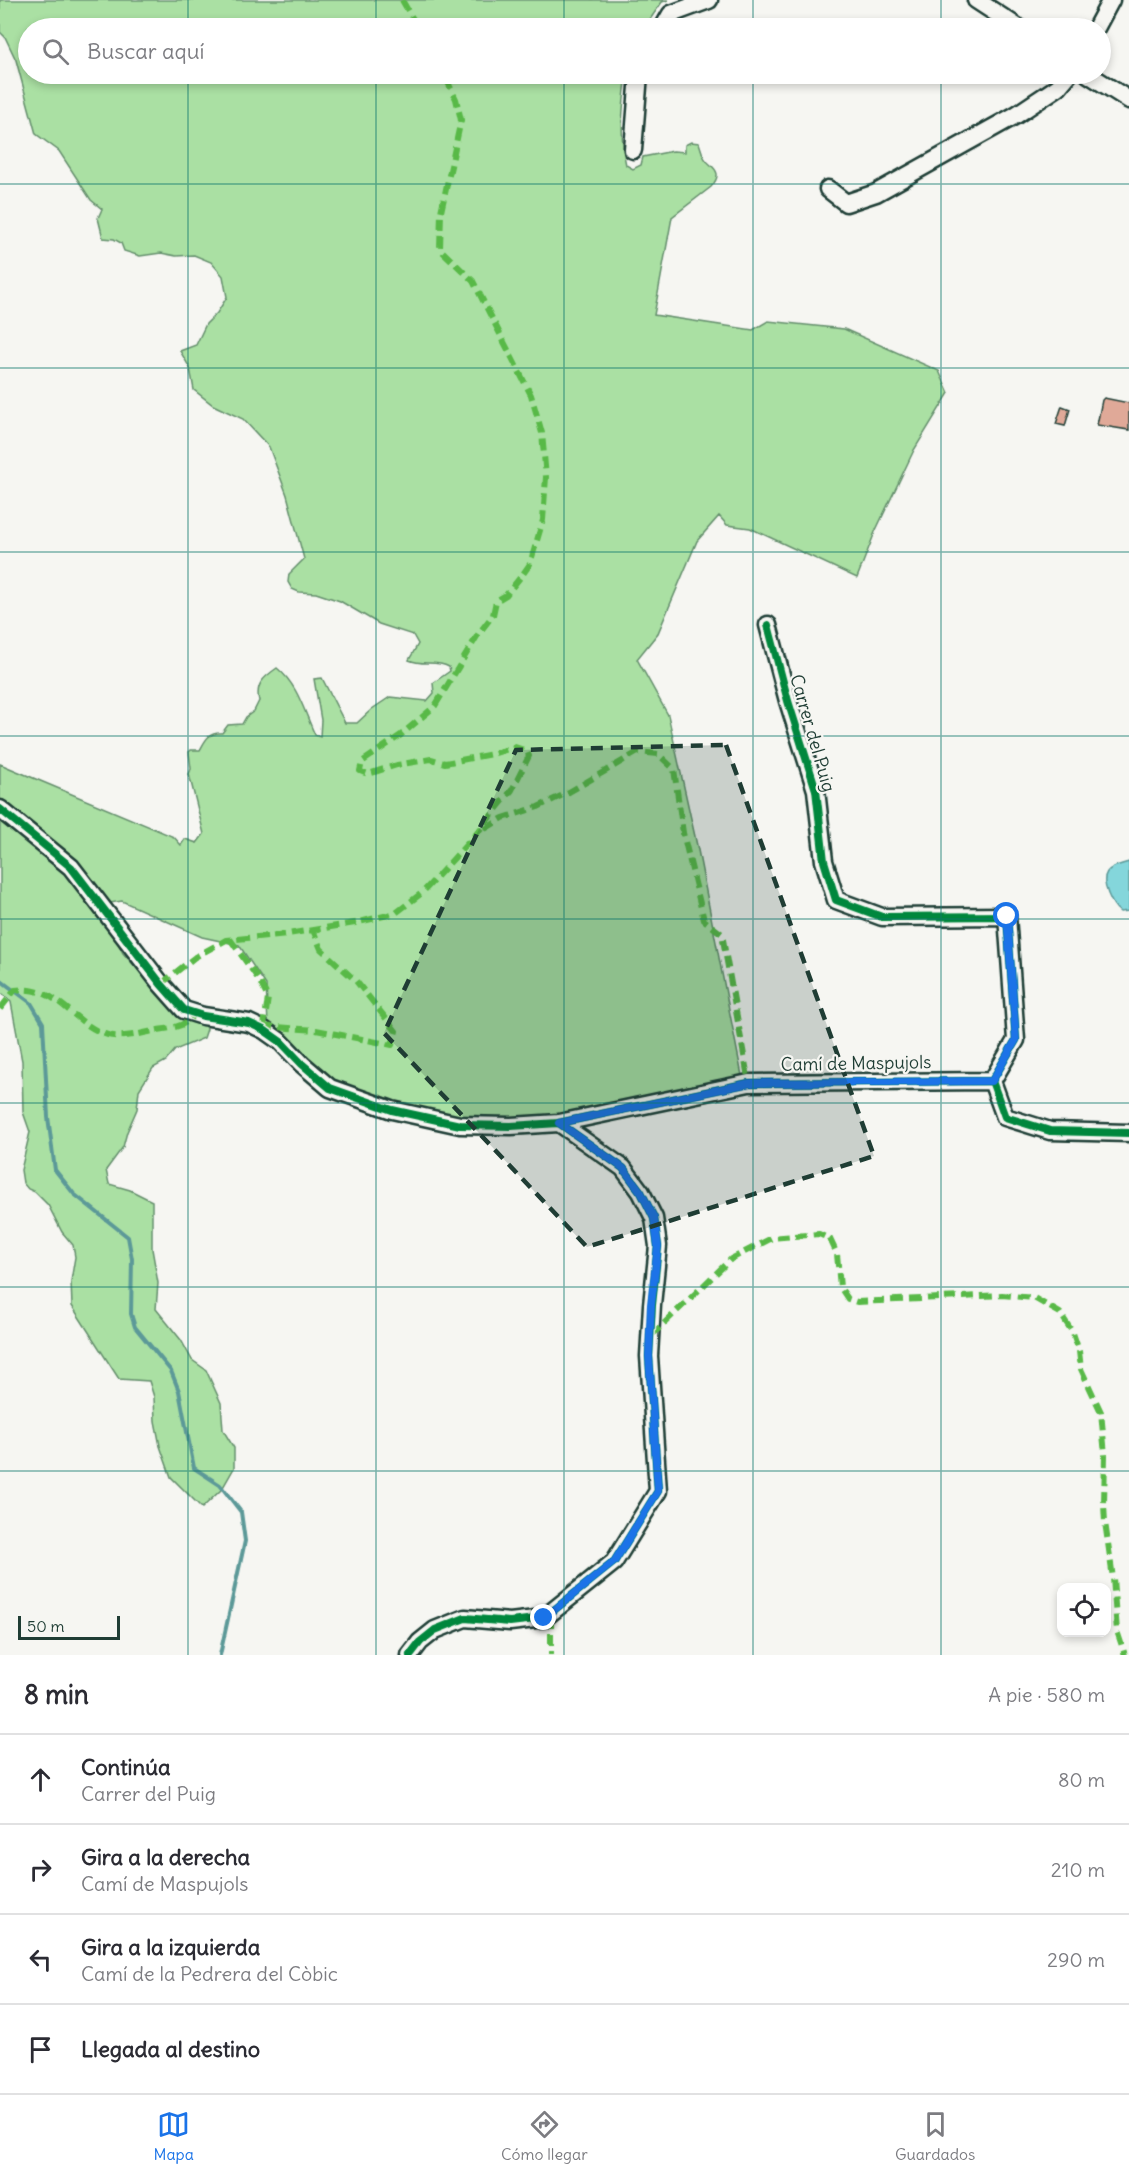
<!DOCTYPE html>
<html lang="es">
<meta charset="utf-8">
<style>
body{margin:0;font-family:Delius,sans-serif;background:#f7f7f7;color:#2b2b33}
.controls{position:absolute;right:18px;bottom:18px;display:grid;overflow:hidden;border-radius:12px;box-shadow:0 3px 9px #0003}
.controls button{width:54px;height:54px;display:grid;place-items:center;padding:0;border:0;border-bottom:2px solid #e1e1e2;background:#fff;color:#2b2b33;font:30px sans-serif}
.scale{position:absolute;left:18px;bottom:15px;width:102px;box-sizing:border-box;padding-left:6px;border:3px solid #1f3d34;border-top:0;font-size:16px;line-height:21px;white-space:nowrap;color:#1f3d34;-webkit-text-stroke:4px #f6f6f2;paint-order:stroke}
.stop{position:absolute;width:18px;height:18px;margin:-14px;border:4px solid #1a73e8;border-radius:50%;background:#fff}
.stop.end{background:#1a73e8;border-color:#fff;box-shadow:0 2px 6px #0008}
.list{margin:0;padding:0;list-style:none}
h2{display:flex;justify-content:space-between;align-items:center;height:78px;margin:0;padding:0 24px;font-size:26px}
h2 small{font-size:20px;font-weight:400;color:#7c7c81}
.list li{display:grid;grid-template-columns:39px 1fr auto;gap:18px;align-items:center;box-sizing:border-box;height:90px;padding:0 24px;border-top:2px solid #e1e1e2}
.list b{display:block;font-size:22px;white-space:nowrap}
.list p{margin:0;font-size:20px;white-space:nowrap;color:#7c7c81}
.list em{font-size:20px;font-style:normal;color:#7c7c81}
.icon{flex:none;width:33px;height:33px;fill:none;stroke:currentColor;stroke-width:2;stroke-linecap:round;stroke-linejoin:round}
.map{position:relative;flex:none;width:1129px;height:1655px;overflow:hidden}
.search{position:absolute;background:#fff;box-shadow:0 3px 9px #0003;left:18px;right:18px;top:18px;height:66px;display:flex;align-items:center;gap:15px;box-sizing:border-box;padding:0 21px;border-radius:33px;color:#7c7c81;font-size:22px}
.sheet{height:438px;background:#fff}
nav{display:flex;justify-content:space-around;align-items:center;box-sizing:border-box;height:84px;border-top:2px solid #e1e1e2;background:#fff;font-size:16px;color:#7c7c81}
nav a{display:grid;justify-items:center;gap:3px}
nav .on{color:#1a73e8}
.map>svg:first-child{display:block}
.green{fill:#aae0a3;stroke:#648e6c;stroke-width:1.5}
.water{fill:#84d6db;stroke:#5c9998;stroke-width:1.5}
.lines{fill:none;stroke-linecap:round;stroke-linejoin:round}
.stream{stroke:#5c9998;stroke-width:4}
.building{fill:#e0a998;stroke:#1f3d34;stroke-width:1.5}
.minor-casing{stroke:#1f3d34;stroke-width:21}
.minor{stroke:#f6f6f2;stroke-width:16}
.quiet{stroke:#58b947;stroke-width:6;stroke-dasharray:12 6;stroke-linecap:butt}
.cycleway-casing{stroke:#f6f6f2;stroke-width:11}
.cycleway{stroke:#00873e;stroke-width:8}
.route{stroke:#1a73e8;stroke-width:8}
.marked{fill:#1f3d34;fill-opacity:0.2;stroke:#1f3d34;stroke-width:4.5;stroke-dasharray:12 8;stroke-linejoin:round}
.grid{fill:none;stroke:#0f766e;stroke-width:1.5;stroke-opacity:0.55}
.labels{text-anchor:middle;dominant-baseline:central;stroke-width:4.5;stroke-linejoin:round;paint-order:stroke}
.street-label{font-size:18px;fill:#1f3d34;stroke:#f6f6f2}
</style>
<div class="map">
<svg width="1129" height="1655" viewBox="0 0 1129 1655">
<rect width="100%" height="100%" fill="#f6f6f2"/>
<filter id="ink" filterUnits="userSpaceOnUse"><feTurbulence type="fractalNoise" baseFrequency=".0167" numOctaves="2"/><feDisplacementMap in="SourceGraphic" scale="12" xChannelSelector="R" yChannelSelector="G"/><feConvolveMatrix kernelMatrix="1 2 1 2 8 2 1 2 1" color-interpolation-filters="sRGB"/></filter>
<g filter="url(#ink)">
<path class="green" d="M0,0h668l-6,2 -18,26h-616v46h599c-4,30 -8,61 -1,91l7,4 8,-4 2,-8 30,-6 12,1v-7l6,-3 8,1c2,5 3,10 5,14 5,10 22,13 7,30l-39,30 -18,98 99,15 15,-9 76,8 95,42 10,22 -35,57 -39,82 -18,46 -107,-50 -23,-3 -8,-9 -22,25 -39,92 -21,26 31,56 30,135 45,231 -171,35 -114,3 -65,-17 -60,-20 -65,-58 -2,-39 -27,-40 -37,-8 -80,-36 -12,2 -27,-34 -83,-64v-41l174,73 7,8 4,-6 12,4 7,-9 -15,-60 2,-5 -2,-17 2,-2h9c5,-9 8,-18 22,-17l6,-8 14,-1 4,-7 8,-6 5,-10c-4,-17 5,-24 18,-33 21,17 27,43 38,67l5,2 1,-17 -7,-41 8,-1 23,45h12l15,-14 18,-12 37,4 7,-8 -1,-10 17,-12 -1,-4c-13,-7 -27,-1 -40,-7l9,-16 -5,-9 -34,-11 -39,-23 -24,-8 -17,-1 -7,-3 -4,-7 1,-8 15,-15 -17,-64 -18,-48 -26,-28 -30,-14 -19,-15 -4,-22 -10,-17 16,-6 10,-21 11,-11 10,-16 -4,-21 -12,-14 -17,-7 -18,1 -15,-3 -21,3 -16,-5 -3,-8 -7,-4 -11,-1 -5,-20 4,-9 -11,-9 -32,-49 -23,-17 -20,-74 -11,-23 -5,-5z
M0,817l66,54 45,59 12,23 33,37 49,32 2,7 -3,9 -29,12 -9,11 -13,7 -14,22 -2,19 -10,23 -4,15 -17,23 3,14 21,6 22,11v48l6,34 -2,26 25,31 11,20 14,10 15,33 2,27 11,18v20l-12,21 -20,19 -31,-31 -11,-31 -5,-25 -1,-24 -5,-16 -30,-2 -47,-73 -1,-25 4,-24 -2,-12 -11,-13 -14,-27 -13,-13 -7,-3 -5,-6 -2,-13 9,-38 -7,-20 -1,-51 -11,-59 -8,-8 -3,1z"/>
<path class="water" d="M1129,862v49l-9,1c-8,-6 -20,-30 -13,-40 4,-6 16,-8 22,-10z"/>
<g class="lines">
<path class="stream" d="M0,980l31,23 12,20 5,94 7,53 19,24 54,43 4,22 -1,55 4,13 36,44 8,20 15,77 26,17 21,27 4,29 -25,114"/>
</g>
<path class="building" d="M1104,398l25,5v27l-32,-5 5,-25z
M1062,406l8,3 -5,17 -9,-2z"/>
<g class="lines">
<defs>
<path id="minor" d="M976,0l43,28
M663,28l8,-14 38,-14
M1096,28l15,-28
M1088,74l41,26
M633,150l6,-76
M828,189l18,14 30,-10 140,-78 42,-28 11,-13
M768,625l20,76 28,89 8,71 12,39 46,17 125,-1 9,124 -24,41
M0,809l71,58 90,117 23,26 19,6 46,7 15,7 17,12 21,22 28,24 62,22 68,15 51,1 48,-3 190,-40 243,-2 13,36 45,14 79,2
M410,1655l10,-13 15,-12 30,-12 45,4 34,-4 70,-56 44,-71 -9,-135 3,-51 6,-59 -4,-28 -13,-26 -18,-24 -64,-45"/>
</defs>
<use href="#minor" class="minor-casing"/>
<use href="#minor" class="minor"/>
<path class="quiet" d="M402,0l16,28
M485,829l18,-11 35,-11 31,-15 69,-40 20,2 16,15 9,64 21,87 18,14 27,149
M230,939l29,41 9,18 -4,28
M161,984l34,-27 31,-17 62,-6 67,-11 41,-10 27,-21 54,-59 35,-43 17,-34 -2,-5 -12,-4 -23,7 -47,9 -14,-4 -34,6 -29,9 -8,-3 2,-9 39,-27 34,-29 44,-73 14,-18 3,-14 10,-6 17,-21 7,-10 13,-44 3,-43 -4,-44 -11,-38 -58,-114 -33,-32 1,-37 20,-92 -5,-21 -12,-25
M0,1009l15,-19c45,-5 57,35 93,45 15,4 35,-2 50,-5 14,-2 29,-3 36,-17
M262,1026l54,4 76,15 4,-14 -40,-50 -35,-32 -8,-19
M651,1336l80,-77 41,-21 47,-4 11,5 7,15 3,33 8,12 9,3 145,-7 32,3 26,15 13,20 6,18 2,18 20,43 4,43 -1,50 1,17 8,56 4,53 8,24
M544,1618l7,7v30"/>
<defs>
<path id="cycleway" d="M768,625l20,76 28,89 8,71 12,39 46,17 125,-1 9,124 -24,41
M0,809l71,58 90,117 23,26 19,6 46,7 15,7 17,12 21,22 28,24 62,22 68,15 51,1 48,-3 190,-40 243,-2 13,36 45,14 79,2
M410,1655l10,-13 15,-12 30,-12 45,4 34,-4 70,-56 44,-71 -9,-135 3,-51 6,-59 -4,-28 -13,-26 -18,-24 -64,-45"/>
</defs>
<use href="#cycleway" class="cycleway-casing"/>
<use href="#cycleway" class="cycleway"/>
</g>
</g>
<g class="lines" filter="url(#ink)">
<path class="route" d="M544,1618l70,-56 44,-71 -9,-135 2,-51 7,-59 -4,-28 -13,-26 -18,-24 -64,-45 191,-40 242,-2 24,-41 -9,-124"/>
</g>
<path class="marked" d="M726,745l148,411 -287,91 -203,-214 132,-283z"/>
<path class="grid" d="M188,0v28M376,0v28M564,0v28M753,0v28M941,0v28M188,74v1581M376,74v1581M564,74v1581M753,74v1581M941,74v1581M0,184h1129M0,368h1129M0,552h1129M0,736h1129M0,919h1129M0,1103h1129M0,1287h1129M0,1471h1129"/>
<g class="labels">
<g class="street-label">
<text transform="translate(813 733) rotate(74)">Carrer del Puig</text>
<text transform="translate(856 1063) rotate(-1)">Camí de Maspujols</text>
</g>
</g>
</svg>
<div class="controls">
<button><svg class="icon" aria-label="locate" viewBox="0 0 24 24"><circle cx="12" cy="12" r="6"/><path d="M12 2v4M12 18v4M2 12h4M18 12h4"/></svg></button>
</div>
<div class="scale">50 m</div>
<div class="stop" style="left:1007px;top:916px"></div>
<div class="stop end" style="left:544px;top:1618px"></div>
<div class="search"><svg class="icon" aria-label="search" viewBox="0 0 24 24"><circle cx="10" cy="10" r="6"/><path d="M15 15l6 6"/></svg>Buscar aquí</div>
</div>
<section class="sheet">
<h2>8 min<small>A pie · 580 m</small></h2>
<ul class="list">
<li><svg class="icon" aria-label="ahead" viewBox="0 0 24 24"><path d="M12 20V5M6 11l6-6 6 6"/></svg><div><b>Continúa</b><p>Carrer del Puig</p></div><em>80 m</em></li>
<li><svg class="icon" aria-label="right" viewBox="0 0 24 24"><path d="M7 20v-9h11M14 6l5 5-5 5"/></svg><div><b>Gira a la derecha</b><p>Camí de Maspujols</p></div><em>210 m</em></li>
<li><svg class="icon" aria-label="left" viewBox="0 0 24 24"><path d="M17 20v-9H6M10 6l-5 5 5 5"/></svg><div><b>Gira a la izquierda</b><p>Camí de la Pedrera del Còbic</p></div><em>290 m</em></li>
<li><svg class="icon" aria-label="arrive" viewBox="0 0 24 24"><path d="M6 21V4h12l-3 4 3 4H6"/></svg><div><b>Llegada al destino</b></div></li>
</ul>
</section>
<nav>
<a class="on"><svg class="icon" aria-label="map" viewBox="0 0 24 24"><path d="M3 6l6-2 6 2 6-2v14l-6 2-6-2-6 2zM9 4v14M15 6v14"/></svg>Mapa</a>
<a><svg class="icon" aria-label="directions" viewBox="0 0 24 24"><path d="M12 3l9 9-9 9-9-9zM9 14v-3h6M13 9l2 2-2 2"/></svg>Cómo llegar</a>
<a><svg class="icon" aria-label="saved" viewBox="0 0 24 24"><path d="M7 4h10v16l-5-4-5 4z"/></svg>Guardados</a>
</nav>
